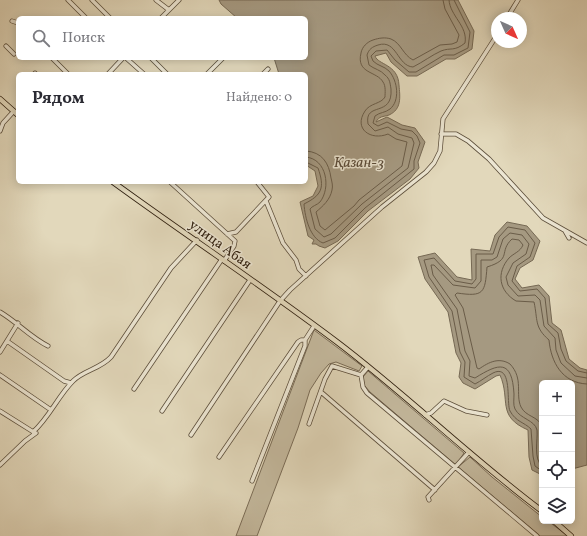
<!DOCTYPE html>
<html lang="ru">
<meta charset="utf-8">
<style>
body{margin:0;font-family:Vollkorn,serif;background:#f7f7f7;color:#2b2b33}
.controls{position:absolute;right:12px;bottom:12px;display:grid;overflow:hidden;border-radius:6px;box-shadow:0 2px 10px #0003}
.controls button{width:36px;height:36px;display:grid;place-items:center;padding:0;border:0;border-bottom:1px solid #e1e1e2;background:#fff;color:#2b2b33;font:20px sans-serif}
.compass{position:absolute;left:491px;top:12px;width:36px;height:36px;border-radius:50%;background:#fff;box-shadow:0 2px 10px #0003;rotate:135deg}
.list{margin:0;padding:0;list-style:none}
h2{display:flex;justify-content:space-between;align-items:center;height:52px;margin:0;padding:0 16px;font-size:17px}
h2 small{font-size:13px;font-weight:400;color:#7c7c81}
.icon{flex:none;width:22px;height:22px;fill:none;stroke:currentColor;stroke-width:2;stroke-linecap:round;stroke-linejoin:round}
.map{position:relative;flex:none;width:587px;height:536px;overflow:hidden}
.search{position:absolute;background:#fff;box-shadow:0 2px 10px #0003;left:16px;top:16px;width:292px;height:44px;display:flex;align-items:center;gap:10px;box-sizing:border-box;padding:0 14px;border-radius:6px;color:#7c7c81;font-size:15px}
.panel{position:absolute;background:#fff;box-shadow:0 2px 10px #0003;left:16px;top:72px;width:292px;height:112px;border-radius:6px}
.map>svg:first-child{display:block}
.green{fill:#c4b99e;stroke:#7a6c57}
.water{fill:#a59981;stroke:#766954}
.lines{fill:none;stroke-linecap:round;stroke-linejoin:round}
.shore{stroke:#6a5c48;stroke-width:1}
.minor-casing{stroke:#5c4e3b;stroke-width:5}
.major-casing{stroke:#302010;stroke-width:6}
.minor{stroke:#ece6d3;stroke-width:3.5}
.major{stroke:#e2d8bb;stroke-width:4.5}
.labels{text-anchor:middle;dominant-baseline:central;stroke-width:3;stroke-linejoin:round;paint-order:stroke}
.street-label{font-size:14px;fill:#302010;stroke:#ece6d3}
.water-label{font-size:15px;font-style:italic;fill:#594a38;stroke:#ece6d3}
</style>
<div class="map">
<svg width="587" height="536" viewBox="0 0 587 536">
<rect width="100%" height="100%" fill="#e2d8bb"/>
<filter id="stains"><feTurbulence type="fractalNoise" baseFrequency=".005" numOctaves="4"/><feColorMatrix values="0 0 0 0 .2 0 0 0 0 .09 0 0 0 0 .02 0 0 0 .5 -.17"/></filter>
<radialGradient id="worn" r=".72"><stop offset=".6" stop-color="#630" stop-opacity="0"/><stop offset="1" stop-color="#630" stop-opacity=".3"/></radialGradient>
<path class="green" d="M314,330l48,36 -3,5 -23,-9 -7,2 -8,9 -11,17 -12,38 -41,108h-21z
M368,371l96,82 -8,12 -86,-73 -6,-7 -1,-8z
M470,457l22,20 50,40v4h6l20,15h-28l-82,-69z"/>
<path class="water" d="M219,0h239l16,31 -2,18 -17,10h-9l-29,17h-10l-16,-14 -5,-9 -11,3c3,9 23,8 24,29 1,12 3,24 -10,30 -6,2 -10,1 -13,7l11,-5 15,8 13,3 10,14 -7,20 1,6 -9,11 -42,32 -30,30 -13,7 -6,-2 -3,-2h-4l2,-4 -6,-4 -8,-34 13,-6 5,-10 -3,-15 -9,-6v-91h-27l-5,-16h32v-40h-69l-16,-14z
M507,222l20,4 13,15 -7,19 -13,8 -5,11 7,9 17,-3 10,11 3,27 9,7 8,29 11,9 7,2v95l-15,4v-86h-30v92l-10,-5 -3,-13 -1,-27c-32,-14 -17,-30 -28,-55l-4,1 -21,13 -12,-6 -4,-6 2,-14 -5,-10 -8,-41 -23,-33 -7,-22 17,-4 22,24 15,3 -1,-31 19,2 5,-16z"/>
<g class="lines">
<path class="shore" d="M306,151c16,1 23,12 25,27 1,4 2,8 1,12 -2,10 -9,16 -16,22l4,14 5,4 29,-24 5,-6 43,-34 5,-24 -11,-3 -8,-5c-17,7 -35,-5 -23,-23 5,-8 16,-7 20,-14 0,-4 1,-11 -2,-15 -6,-11 -27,-8 -22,-29 1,-6 6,-11 12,-13 6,-2 12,-3 18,-1 10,4 12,16 22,21l27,-15 12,-1 5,-2 2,-7 -14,-26 -2,-9
M306,157c21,2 25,31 14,45 -3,3 -8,4 -10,7l5,20 9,8 7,-3 31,-30 46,-36 6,-25 -2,-5 -14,-4 -10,-7 -13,4 -7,-7c-4,-23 25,-6 23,-35 -1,-6 -1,-10 -6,-14 -4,-5 -11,-6 -16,-10l-2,-10c2,-6 5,-8 11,-10 19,-6 19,21 35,22 10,-5 19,-12 28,-16 10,-4 13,1 24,-8 3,-17 -15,-27 -16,-43
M306,162l12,6c7,20 4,27 -14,36 1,14 6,34 19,39l12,-5 30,-30 49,-39v-8l6,-18 -3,-7 -5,-5 -11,-2 -14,-7 -9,4 -5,-3 2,-7c5,-4 10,-3 15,-7 10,-8 8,-28 -1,-38 -5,-5 -11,-5 -16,-10l-2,-5 5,-5 11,-1 8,10 14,12h7l28,-17h10l14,-7 2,-16 -16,-32
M542,426c-4,-10 -16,-9 -21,-19 -6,-13 3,-28 -11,-43 -11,-7 -21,-2 -31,5l-2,-1 -14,-60 -8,-13 2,-2c27,4 28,0 30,-26 26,-8 11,-15 25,-28l7,1 4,5c-3,7 -9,8 -14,13 -13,15 -10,33 7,43l18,1c4,18 0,25 15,38 2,22 13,43 38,44
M542,466c-9,-7 -4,-26 -5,-36 -2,-10 -17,-11 -22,-21 -2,-4 -1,-10 -1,-15 -2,-35 -15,-31 -39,-16l-6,-2 1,-15 -5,-10 -8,-42 -24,-34 -2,-10h3l19,20 22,3 6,-7v-21h11l5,-3 6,-18 7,-6 12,2 7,9 -3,10 -13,9 -7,14 2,8 10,11 17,-1 5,5 4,26 11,12 1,12 5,13 14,13 12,2
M542,471l-7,-5 -2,-10 -2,-27c-7,-7 -15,-7 -21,-18 -4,-8 3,-48 -17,-38 -6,3 -12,8 -18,11l-11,-7 1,-15 -5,-10 -8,-41 -23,-34 -5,-17 10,-2 21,23 17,3 4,-5v-25h17l6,-17 9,-10 17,3 10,13 -5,14 -13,9 -5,15 8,10 17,-2 8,9 3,26 10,9 3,16 5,12 12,10 9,2"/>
<defs>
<path id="minor" d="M68,0l18,18
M92,0l18,18
M156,0l13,10
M161,18l18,-18
M507,18l11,-18
M12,21l6,2
M6,46l8,8
M52,58l16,16
M126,58l18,16
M151,58l16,16
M35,73v1
M108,74l15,-16
M207,74l16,-16
M263,74l5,-5
M0,131l3,-8 11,-12
M441,134h15l12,7 21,18 54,59 44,25
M170,182l65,59 -1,5 -10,15
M266,201l17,42 13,17 3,9 7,7
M565,231l4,7
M227,234l9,-2 33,-35 -12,-15
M0,312c17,10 30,25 48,34
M305,340l9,-14
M7,341l57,40 7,2
M0,352l18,-29
M368,367l-7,8 2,12 4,6 170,143
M0,375l51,35
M134,389l88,-130
M321,392l114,98
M0,411l35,22
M162,411l88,-131
M425,415l6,-2 13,-12 22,10 21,4
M309,424l16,-45 7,-13 29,9
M33,432c16,-14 25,-36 40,-51 11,-11 27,-12 38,-24l60,-89 26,-28
M191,435l89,-134 10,-11 92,-83 44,-35 8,-9 6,-12 3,-32 54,-84
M219,457l79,-115 3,-2h4v6l-53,135
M0,465l25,-24 11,-8
M429,500l-1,-3 41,-45"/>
<path id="major" d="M0,99l18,16
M113,182c74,54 150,104 224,160 70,53 134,116 205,169
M554,521l17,15"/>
</defs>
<use href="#minor" class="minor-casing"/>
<use href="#major" class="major-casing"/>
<use href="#minor" class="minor"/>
<use href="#major" class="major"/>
</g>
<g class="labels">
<g class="street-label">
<text transform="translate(220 245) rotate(36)">улица Абая</text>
</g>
<g class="water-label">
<text x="359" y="163">Қазан-3</text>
</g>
</g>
<rect width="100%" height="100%" filter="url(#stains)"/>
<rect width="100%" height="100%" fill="url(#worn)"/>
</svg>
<div class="controls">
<button>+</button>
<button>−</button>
<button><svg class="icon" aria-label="locate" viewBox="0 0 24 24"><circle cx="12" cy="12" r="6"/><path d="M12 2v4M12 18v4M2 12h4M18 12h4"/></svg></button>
<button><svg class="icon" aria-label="layers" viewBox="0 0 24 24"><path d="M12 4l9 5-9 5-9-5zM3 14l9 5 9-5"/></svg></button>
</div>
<svg class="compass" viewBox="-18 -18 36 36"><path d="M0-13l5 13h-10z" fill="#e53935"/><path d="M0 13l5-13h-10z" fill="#7c7c81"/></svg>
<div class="search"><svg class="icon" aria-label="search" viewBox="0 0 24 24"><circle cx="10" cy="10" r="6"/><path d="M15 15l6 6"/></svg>Поиск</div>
<section class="panel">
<h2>Рядом<small>Найдено: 0</small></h2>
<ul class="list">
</ul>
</section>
</div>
